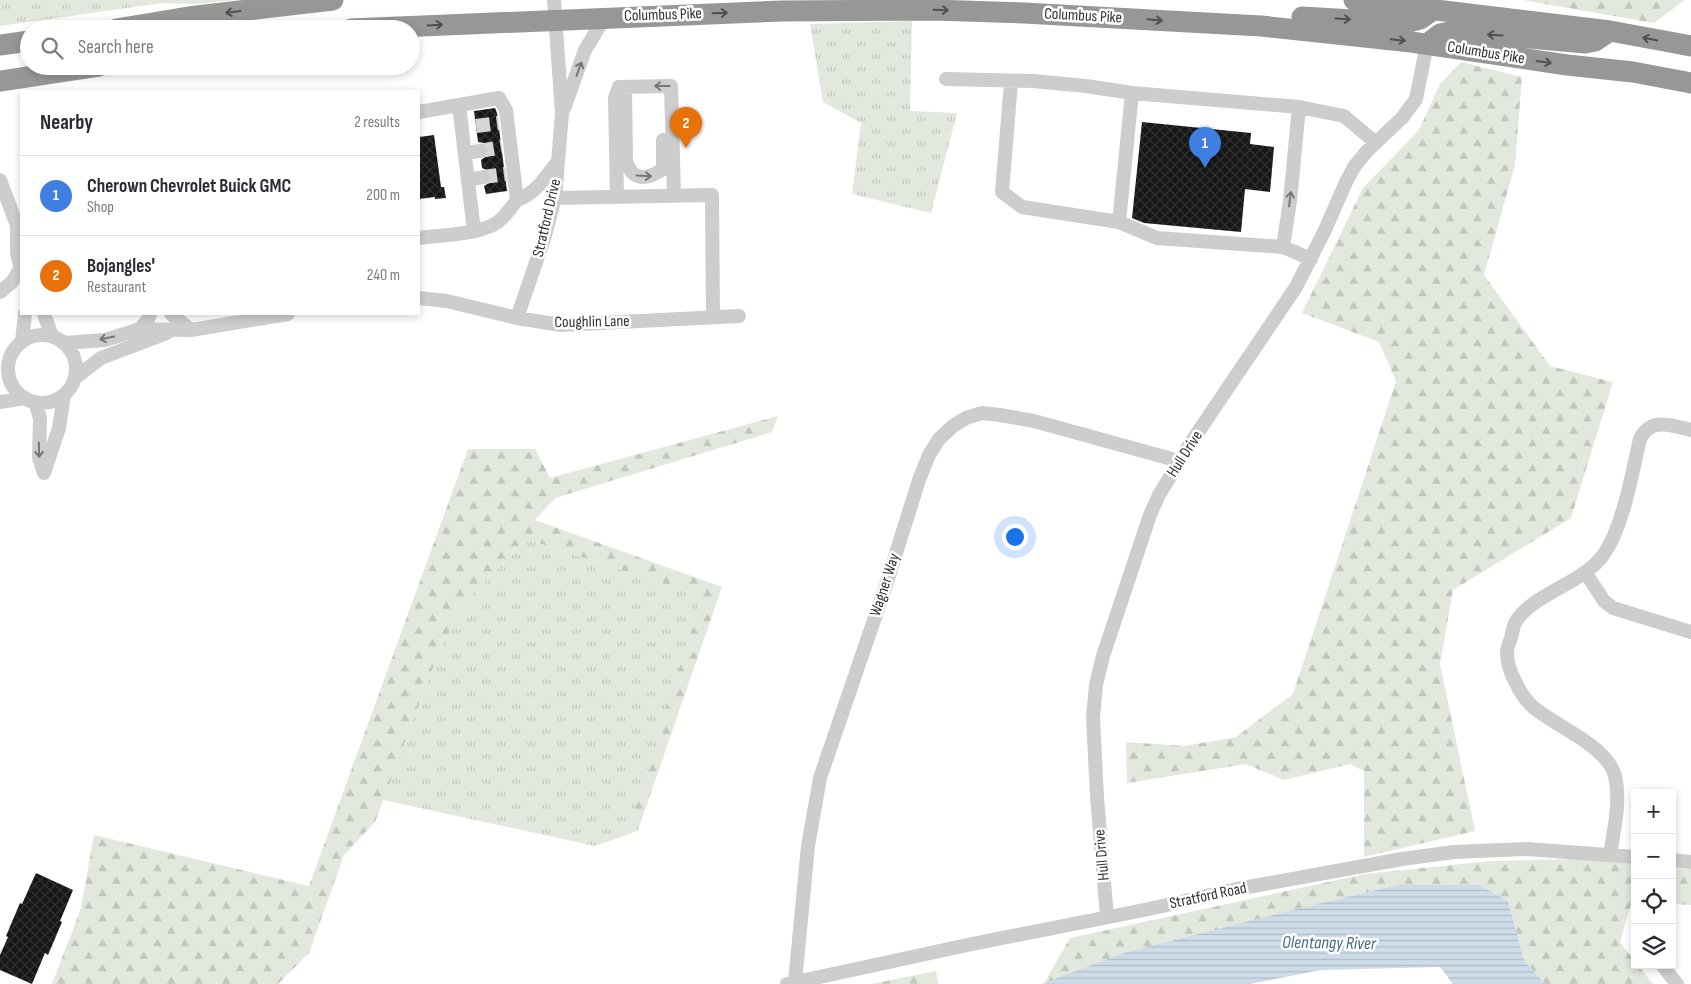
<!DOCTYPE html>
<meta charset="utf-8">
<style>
body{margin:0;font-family:"Sofia Sans Condensed",sans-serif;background:#f2f2f3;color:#2b2b33}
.controls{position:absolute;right:15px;bottom:15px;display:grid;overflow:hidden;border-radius:0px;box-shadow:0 2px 8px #0003}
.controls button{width:45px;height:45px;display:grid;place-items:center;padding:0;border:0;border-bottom:1px solid #e1e1e2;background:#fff;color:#2b2b33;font:25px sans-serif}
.you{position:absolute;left:1014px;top:536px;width:18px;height:18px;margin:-12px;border:4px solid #fff;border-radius:50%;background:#1a73e8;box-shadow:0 0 0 8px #1a73e833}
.badge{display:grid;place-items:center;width:32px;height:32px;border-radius:50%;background:#0b8043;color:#fff;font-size:16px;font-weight:700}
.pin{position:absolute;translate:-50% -41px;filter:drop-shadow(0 1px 2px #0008)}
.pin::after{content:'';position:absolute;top:26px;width:18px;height:15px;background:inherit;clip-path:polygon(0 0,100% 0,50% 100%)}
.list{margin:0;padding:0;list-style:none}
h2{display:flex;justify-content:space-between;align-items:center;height:65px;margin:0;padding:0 20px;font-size:21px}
h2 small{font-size:16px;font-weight:400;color:#7c7c81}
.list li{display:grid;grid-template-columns:32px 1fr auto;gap:15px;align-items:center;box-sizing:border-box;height:80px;padding:0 20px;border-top:1px solid #e1e1e2}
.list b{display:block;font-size:19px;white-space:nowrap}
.list p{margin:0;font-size:16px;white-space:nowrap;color:#7c7c81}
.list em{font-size:16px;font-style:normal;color:#7c7c81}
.icon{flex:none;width:28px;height:28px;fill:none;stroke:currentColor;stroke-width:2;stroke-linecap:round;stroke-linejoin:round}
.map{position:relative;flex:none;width:1691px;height:984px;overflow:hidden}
.search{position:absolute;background:#fff;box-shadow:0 2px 8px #0003;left:20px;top:20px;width:400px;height:55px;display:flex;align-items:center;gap:12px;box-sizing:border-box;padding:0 18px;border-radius:28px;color:#7c7c81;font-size:19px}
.panel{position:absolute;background:#fff;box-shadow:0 2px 8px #0003;left:20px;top:90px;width:400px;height:225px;border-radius:0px}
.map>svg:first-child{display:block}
.grass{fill:url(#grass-tufts)}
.forest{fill:url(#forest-firs)}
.water{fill:url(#water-rules)}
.building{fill:url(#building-cross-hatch)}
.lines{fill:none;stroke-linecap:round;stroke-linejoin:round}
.minor-tunnel{stroke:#d6d6d6;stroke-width:14;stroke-dasharray:14 7;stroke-linecap:butt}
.minor{stroke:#cdcdcd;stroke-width:14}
.highway{stroke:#979797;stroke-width:21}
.oneway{stroke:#4f4f4f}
.oneway2{stroke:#777}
.labels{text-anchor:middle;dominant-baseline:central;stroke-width:5;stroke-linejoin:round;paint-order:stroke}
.street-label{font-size:16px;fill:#303030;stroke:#fff}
.water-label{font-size:18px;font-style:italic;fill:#486988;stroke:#fff}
</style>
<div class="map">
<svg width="1691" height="984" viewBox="0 0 1691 984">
<defs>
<pattern id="grass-tufts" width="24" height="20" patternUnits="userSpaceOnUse" patternTransform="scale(1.25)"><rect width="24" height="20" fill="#e2e8dd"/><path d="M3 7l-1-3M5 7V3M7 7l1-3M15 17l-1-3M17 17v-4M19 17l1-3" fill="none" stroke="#c2c7be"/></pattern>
<pattern id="forest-firs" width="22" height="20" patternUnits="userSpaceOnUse" patternTransform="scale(1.25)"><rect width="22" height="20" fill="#e2e8dd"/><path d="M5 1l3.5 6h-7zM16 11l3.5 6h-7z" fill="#c2c7be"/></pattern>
<pattern id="water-rules" width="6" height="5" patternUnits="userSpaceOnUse" patternTransform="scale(1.25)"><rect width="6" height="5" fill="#cedce8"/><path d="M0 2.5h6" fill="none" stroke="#b1bdc7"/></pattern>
<pattern id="building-cross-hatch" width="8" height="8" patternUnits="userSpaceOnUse" patternTransform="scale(1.25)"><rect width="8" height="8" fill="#171717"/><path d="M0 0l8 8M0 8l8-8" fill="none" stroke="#303030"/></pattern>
</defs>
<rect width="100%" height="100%" fill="#fff"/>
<path class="grass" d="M0,0h234l-37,4 -34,-1 -163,23z
M912,21l-2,90 47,2 -26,100 -79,-19 9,-71 -38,-21 -13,-78z
M526,539l177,57 -76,239 -32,11 -212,-46 57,-151 27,-49z"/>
<path class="forest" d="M1523,0h162l-31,23z
M1461,62l61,15 -7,88 -31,110 66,91 63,16 -42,136 -118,72 -13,74 35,167 -111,26v-86l-14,-7 -66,16 -38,-16 -119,19 -1,-41 59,4 51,-9 57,-43 103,-313 -17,-39 -77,-29 61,-125 56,-58 21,-46z
M778,416l-6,16 -217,66 -20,22 187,67 -84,243 -11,5 75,-239 -176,-57 -59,61 -27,49 -65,173 -31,33 -35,98 -31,31h-226l29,-76 13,-73 215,51 159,-437h67l15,29z
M1577,859l58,5v40h-4l-11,38 15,19v4h3l15,19h-108l-21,-24 -16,-59 -28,-16h-83l-101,24 -252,74 26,-45 295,-64 126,-13z
M1672,868l19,1v36l-19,-1z
M936,971l2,13h-67z"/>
<path class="water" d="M1397,885h83l28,16 16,59 21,24h-92l-13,-17 -119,3 -71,14h-208l82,-31 172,-44z"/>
<path class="building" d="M495,108l2,5 10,78 -21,3 -2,-8 5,-3 3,-7 -3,-5 -7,-3 -1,-8 7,-5 1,-6 -5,-6 -6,-1 -4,-31z
M1142,122l109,11 -1,11 24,3 -4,45 -25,-3 -4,43 -97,-9 -12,-5z
M434,135l7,52h3l2,11 -11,1v-2l-16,2v-62z
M36,873l37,17 -13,31 2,1 -14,33 -3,-2 -13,31 -32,-14v-15l8,-18 -2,-1 14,-33 2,1z"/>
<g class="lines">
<path class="minor-tunnel" d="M476,126l23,-3
M480,151l22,-4
M483,177l23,-3"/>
<path class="minor" d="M946,79l87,2 53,5 46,7 167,14 45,9 32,27
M1011,82l-9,110 20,15 97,15 38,16 126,9 28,12
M625,87l1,73c6,22 21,20 37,9v-29
M459,105l15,126
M564,109l21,-59 20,-33
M419,112l80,-14 7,12 11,90c19,-6 29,-24 41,-39
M465,153l15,-2
M0,180l21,56
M468,180l15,-3
M617,197l-2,-99 4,-11 52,-1 3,110
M555,198l157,-3 1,122
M1119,222l13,-129
M17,227v27l4,15
M419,238c22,-3 53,-3 74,-13 10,-5 17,-16 24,-25
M1283,247l7,-46 9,-94
M0,292l12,-10 9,-15
M419,298l28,3 70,17 44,7 178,-9
M44,314l8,22
M171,314l20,16
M517,318l27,-79 11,-41 7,-84 -8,-114
M140,329l8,-9 2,-6
M8 369a34 34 0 1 1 68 0a34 34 0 1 1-68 0Z
M22,341l3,-27
M64,343l41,-3 35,-11 51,1 97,-16
M75,378l26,-20 66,-25
M0,402l25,-4
M35,402l5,16 -1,40 5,15 15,-45 5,-33
M1585,572l19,29 9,7 78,24
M1610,855c4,-26 11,-54 5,-79 -8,-31 -61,-50 -83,-70 -7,-6 -13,-16 -17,-25 -5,-9 -8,-18 -8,-29 0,-4 2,-9 4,-14 1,-5 2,-10 4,-15 16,-29 68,-39 89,-69 19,-27 28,-81 36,-115 11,-22 31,-14 51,-9
M1672,860l19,2
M1107,917l-10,-120 -4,-80 3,-32 7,-29 47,-141 9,-20 29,-48 108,-160 29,-57 21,-48 8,-15 13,-16 35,-33 14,-19 11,-55
M1662,965l15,19
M795,982l13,-136 12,-68 66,-193 33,-105 10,-25 10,-16 14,-13 13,-8 16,-5 18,2 34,6 145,40
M787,984l185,-40 177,-35 88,-20 165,-30 52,-7 73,-3 108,8"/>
<path class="highway" d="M1354,0l256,31 81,15
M1302,17l102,6 16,-4 13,-9
M116,29l72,-12 145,-17
M351,29l431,-18 151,-1 91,3 237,13 150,16 156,23 66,7 58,11
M1427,44l13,-10 14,-3 131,12 10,-2 12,-8
M0,45l29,-4
M0,81l99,-15"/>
</g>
<defs><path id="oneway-shaft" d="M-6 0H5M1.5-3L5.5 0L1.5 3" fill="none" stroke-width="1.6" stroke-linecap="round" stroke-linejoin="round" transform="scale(1.25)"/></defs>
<g class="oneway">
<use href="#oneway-shaft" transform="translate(941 10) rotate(2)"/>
<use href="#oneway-shaft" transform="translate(233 12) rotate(173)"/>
<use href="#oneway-shaft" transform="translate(720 13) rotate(-2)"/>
<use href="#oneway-shaft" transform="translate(1343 19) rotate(3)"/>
<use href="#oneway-shaft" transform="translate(1155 20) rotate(5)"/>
<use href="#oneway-shaft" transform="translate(435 25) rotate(-3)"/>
<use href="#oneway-shaft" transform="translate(1495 35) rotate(-177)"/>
<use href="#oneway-shaft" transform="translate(1650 39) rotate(-169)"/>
<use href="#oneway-shaft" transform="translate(1398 40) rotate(6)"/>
<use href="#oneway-shaft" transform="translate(1544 62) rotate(8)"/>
</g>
<g class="oneway2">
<use href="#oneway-shaft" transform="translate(579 69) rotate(-70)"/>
<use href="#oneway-shaft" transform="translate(662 86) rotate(180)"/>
<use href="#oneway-shaft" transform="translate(644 176) rotate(3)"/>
<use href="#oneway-shaft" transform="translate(1290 199) rotate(-83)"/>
<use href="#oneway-shaft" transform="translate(107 338) rotate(168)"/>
<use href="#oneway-shaft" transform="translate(39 450) rotate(89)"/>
</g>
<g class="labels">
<g class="street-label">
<text transform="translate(663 15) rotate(-2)">Columbus Pike</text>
<text transform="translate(1083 16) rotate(3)">Columbus Pike</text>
<text transform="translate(1486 53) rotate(9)">Columbus Pike</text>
<text transform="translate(547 218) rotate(-77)">Stratford Drive</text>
<text transform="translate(592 322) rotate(-1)">Coughlin Lane</text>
<text transform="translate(1185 454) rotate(-57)">Hull Drive</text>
<text transform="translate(885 585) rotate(-72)">Wagner Way</text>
<text transform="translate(1102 855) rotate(-95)">Hull Drive</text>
<text transform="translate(1208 896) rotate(-12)">Stratford Road</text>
</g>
<g class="water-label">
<text transform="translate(1329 943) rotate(1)">Olentangy River</text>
</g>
</g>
</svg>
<div class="controls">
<button>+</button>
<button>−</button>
<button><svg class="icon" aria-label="locate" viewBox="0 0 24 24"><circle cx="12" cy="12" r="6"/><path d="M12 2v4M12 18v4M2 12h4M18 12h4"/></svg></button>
<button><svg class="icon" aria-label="layers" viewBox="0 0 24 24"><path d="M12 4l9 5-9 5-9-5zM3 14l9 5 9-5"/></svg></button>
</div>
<div class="you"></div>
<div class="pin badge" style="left:1205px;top:168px;background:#3f7fe0">1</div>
<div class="pin badge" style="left:686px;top:148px;background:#e8710a">2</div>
<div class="search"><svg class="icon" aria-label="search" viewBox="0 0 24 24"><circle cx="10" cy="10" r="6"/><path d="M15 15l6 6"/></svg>Search here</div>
<section class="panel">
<h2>Nearby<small>2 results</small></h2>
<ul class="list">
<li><span class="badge" style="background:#3f7fe0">1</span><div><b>Cherown Chevrolet Buick GMC</b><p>Shop</p></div><em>200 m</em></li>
<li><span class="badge" style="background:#e8710a">2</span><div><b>Bojangles'</b><p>Restaurant</p></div><em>240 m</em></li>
</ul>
</section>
</div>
